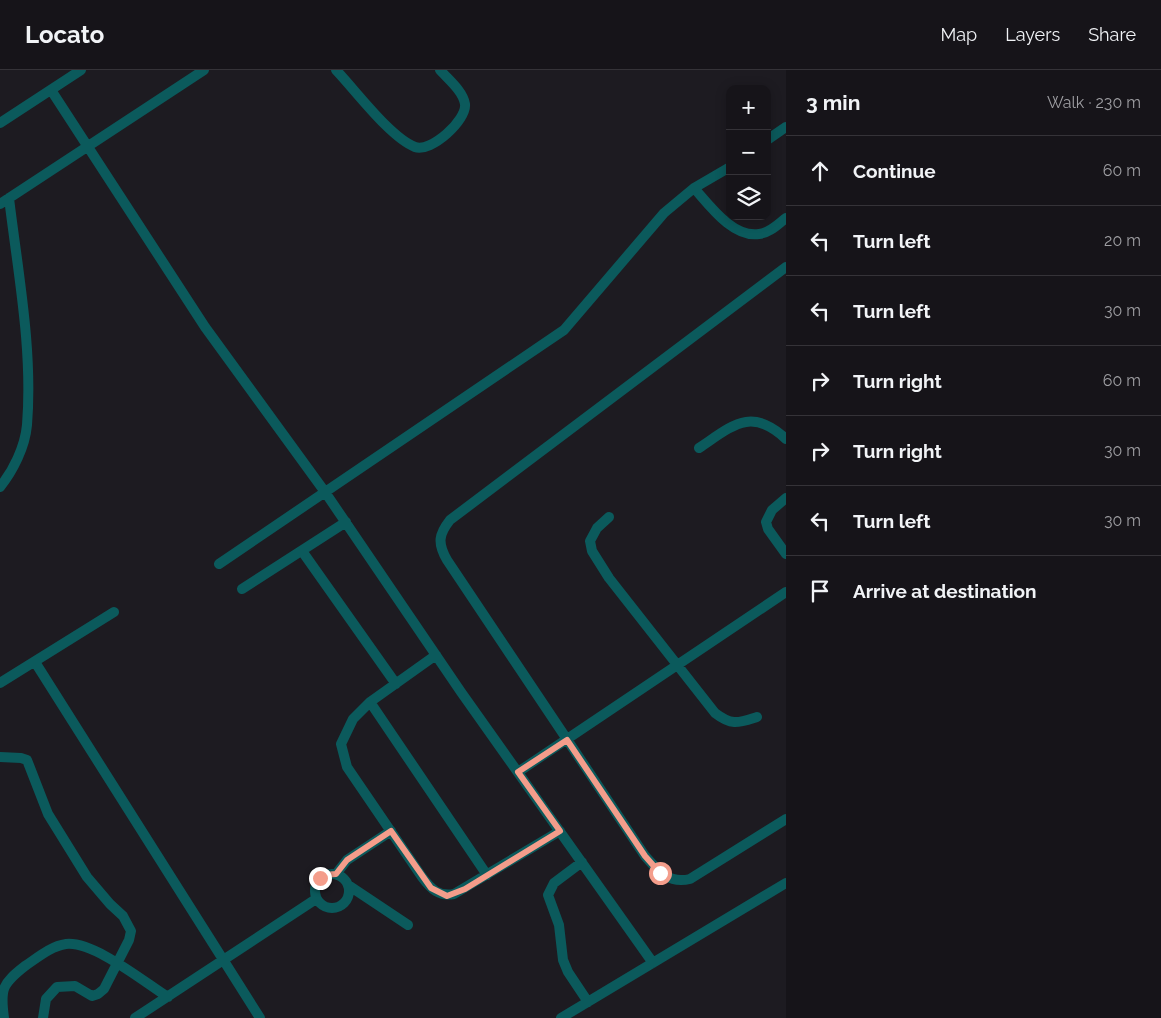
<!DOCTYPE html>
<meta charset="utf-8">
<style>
body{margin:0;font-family:Raleway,sans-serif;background:#1f1d22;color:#f1f3f6}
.controls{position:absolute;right:15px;top:15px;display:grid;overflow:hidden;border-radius:10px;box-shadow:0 2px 12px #0003}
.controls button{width:45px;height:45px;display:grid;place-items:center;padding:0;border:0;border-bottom:1px solid #353338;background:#161419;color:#f1f3f6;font:25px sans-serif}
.stop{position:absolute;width:15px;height:15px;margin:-11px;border:4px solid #f49d8b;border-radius:50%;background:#fff}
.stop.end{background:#f49d8b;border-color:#fff;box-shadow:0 1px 5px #0008}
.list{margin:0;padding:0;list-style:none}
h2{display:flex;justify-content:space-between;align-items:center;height:65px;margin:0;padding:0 20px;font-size:21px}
h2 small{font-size:16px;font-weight:400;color:#9e9ea2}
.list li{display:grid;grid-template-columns:32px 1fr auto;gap:15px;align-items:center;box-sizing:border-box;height:70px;padding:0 20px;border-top:1px solid #353338}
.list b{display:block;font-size:19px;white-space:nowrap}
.list em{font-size:16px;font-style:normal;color:#9e9ea2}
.icon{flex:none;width:28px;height:28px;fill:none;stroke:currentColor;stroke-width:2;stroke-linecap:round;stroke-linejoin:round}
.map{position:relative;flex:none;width:786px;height:948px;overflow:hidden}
header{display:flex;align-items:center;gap:30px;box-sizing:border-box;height:70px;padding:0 25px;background:#161419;border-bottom:1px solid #353338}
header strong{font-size:24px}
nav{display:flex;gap:28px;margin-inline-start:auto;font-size:18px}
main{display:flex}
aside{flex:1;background:#161419}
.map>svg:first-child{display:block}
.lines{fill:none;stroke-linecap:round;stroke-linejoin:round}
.service{stroke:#0b5a5c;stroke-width:10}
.route{stroke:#f49d8b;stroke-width:6}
</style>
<header>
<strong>Locato</strong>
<nav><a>Map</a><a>Layers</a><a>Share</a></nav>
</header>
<main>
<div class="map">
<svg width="786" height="948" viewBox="0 0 786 948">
<rect width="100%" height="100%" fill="#1d1b21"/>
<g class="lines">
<path class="service" d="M336,0c20,21 54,67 79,77 16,6 52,-27 50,-43 -2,-13 -17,-25 -25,-34
M51,20l154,237 120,165 136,200 192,271
M0,53l81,-53
M767,70l19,-13
M694,118c16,18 39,50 65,46 11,-1 19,-10 27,-16
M0,134l204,-134
M786,197l-336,253c-11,14 -13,23 -3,40l198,296c14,16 24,28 45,23l96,-60
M699,378c33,-22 52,-42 87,-9
M0,417c13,-16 25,-40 27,-62 6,-75 -9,-152 -18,-227
M786,428l-14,12 -6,12 2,7 18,25
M609,447l-12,11 -7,13 2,10 17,27 106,135c17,13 23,10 42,4
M302,481l94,133
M219,494l345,-234 100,-117 30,-25 36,-21
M242,519l104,-67
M436,585l-66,47 -17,17 -12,25 6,23 75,110c9,12 17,20 32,17l106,-63
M35,592l225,356
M0,613l114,-71
M370,632l117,173
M0,687l21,1 6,2 21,54 39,63 23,27 13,12 8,15 -2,9 -25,49 -6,5 -6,2 -17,-10 -18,1 -11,12 -3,19
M518,702l268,-180
M582,792l-28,21 -6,12 11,30 4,35 5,12 20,30
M315 821a17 17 0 1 1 34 0a17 17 0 1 1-34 0Z
M336,804l11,-14 44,-29
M348,815l60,40
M4,948c-4,-29 -2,-34 21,-52 12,-8 26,-20 41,-22 28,-3 78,38 102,53
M135,948l181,-119
M561,948l225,-135"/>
</g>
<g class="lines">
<path class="route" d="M320,808l4,-3 12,-1 11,-14 44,-29 40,57 16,8 18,-7 95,-58 -42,-59 49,-32 78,116 15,17"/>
</g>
</svg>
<div class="controls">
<button>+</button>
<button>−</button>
<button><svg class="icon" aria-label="layers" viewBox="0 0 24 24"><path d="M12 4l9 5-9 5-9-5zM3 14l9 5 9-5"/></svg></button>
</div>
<div class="stop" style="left:660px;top:803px"></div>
<div class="stop end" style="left:320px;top:808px"></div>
</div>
<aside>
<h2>3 min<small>Walk · 230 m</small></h2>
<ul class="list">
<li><svg class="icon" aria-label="ahead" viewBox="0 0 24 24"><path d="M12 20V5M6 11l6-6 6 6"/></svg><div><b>Continue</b></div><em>60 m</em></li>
<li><svg class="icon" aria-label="left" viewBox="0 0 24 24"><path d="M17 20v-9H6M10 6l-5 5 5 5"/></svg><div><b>Turn left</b></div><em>20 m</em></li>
<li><svg class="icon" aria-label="left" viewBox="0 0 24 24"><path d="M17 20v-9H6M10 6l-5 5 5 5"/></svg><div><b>Turn left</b></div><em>30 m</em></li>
<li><svg class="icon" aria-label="right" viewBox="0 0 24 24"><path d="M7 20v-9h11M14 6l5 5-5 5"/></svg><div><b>Turn right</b></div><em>60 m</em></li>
<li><svg class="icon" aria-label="right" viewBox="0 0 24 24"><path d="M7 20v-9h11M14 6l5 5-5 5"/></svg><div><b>Turn right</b></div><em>30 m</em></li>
<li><svg class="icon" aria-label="left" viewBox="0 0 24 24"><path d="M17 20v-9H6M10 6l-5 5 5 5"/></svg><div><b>Turn left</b></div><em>30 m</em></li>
<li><svg class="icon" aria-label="arrive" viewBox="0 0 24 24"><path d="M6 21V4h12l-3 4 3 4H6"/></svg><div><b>Arrive at destination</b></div></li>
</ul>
</aside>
</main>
